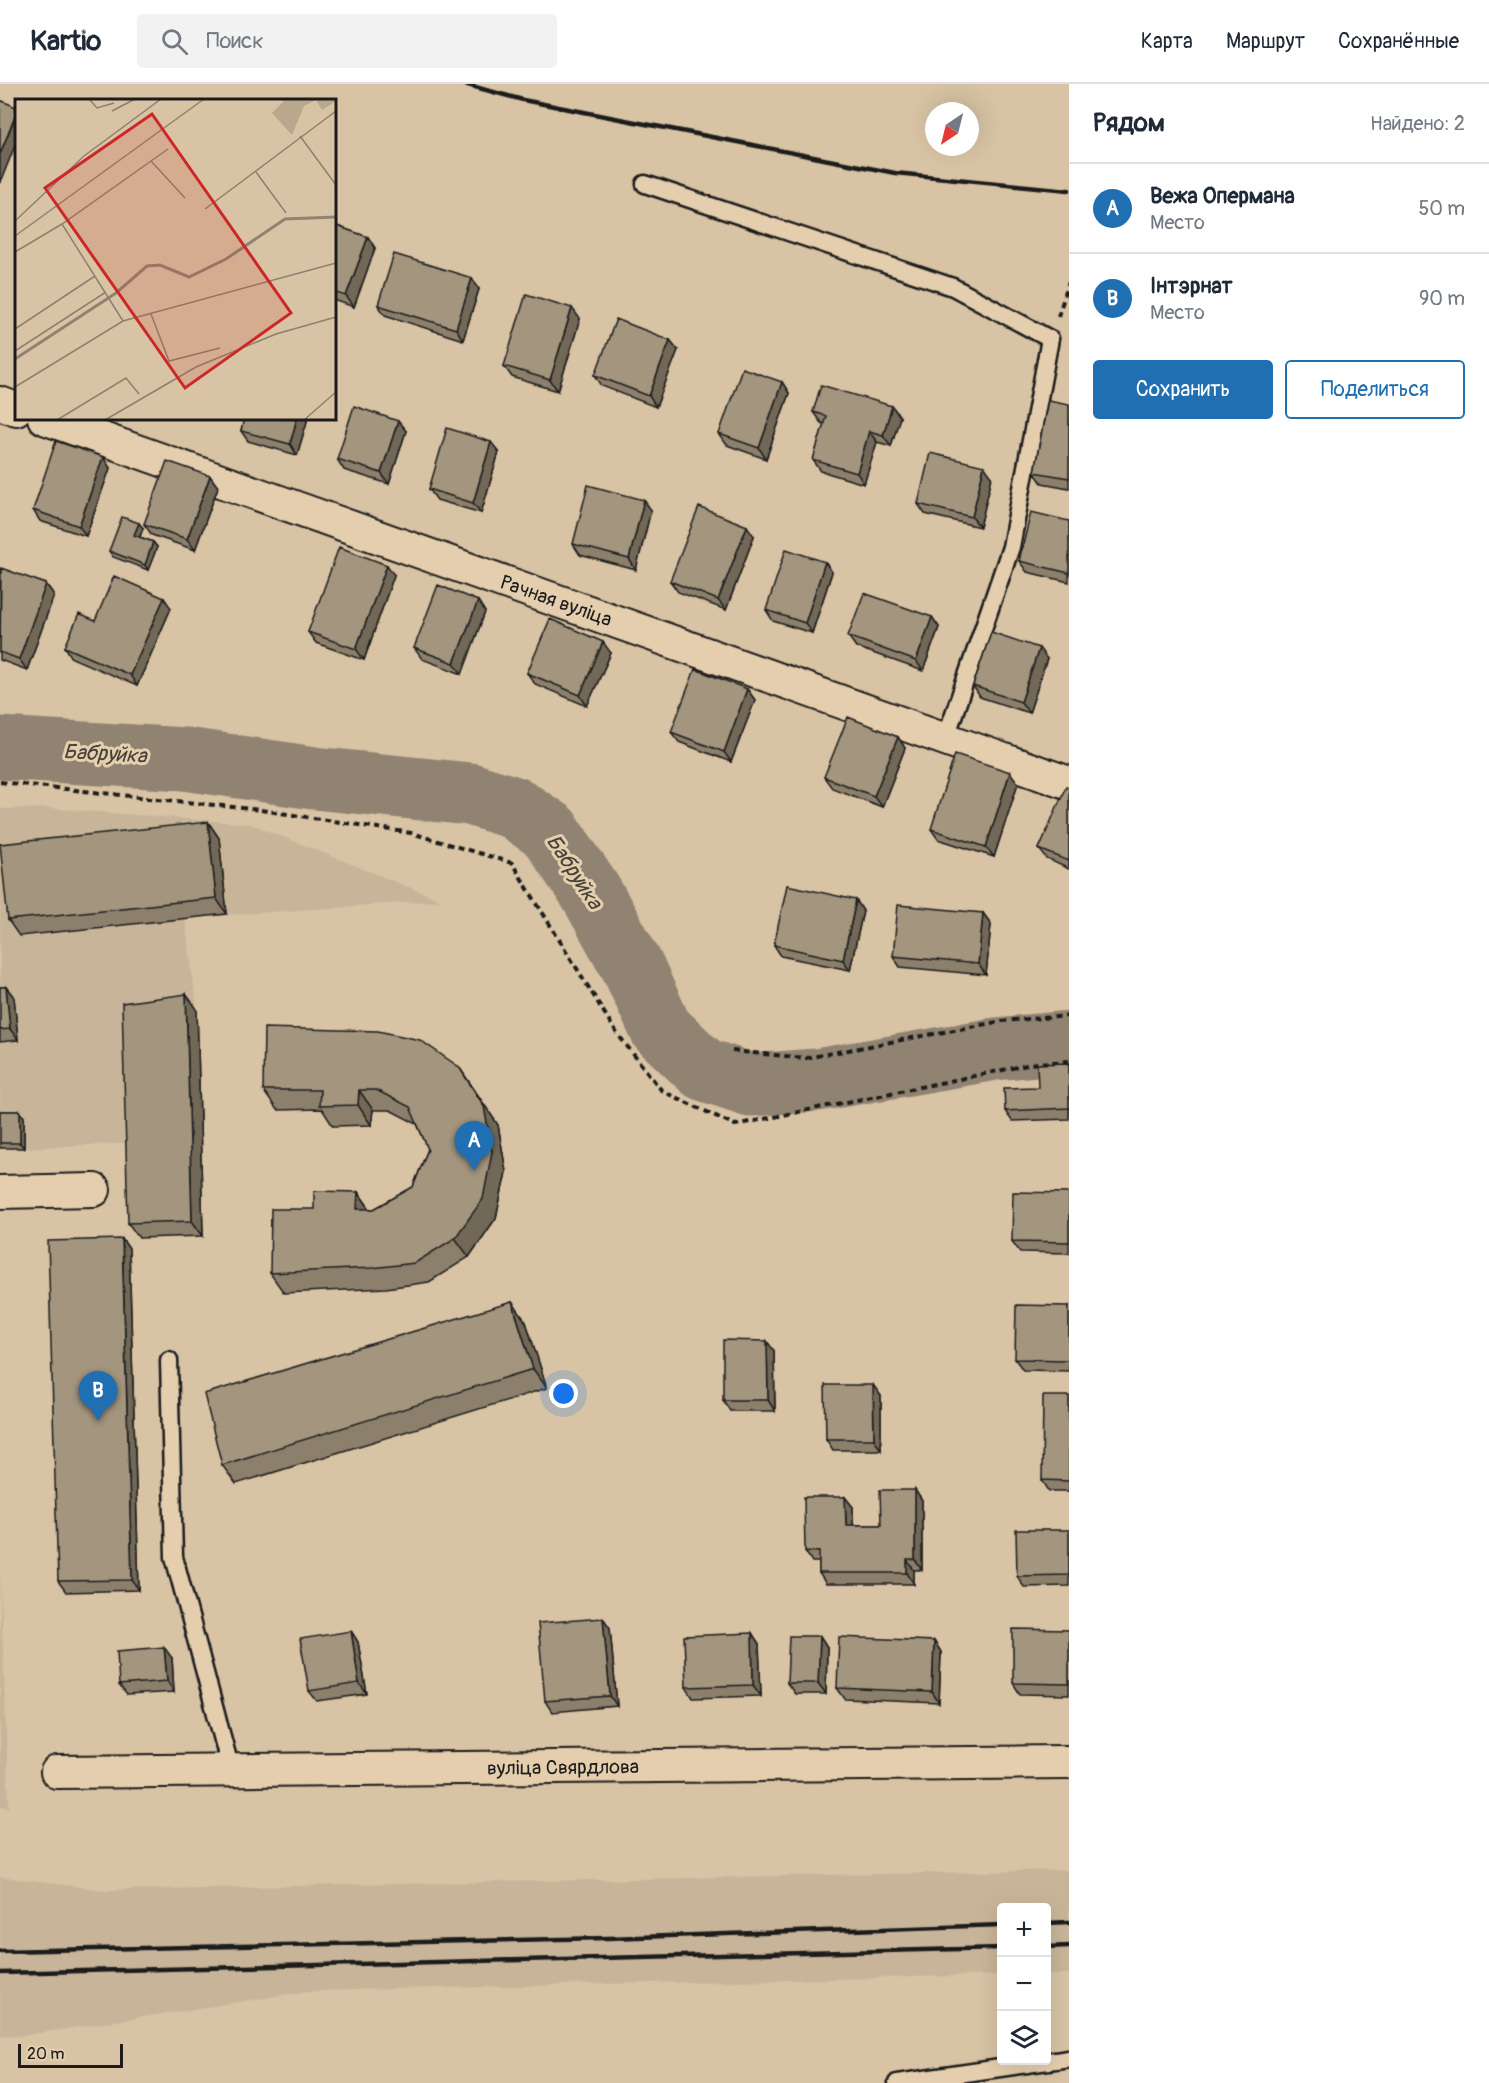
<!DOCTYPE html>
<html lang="ru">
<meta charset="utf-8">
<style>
body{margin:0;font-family:Pangolin,sans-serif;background:#f2f2f3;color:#1f2937}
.controls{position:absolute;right:18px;bottom:18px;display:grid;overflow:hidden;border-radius:6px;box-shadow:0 6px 24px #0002}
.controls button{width:54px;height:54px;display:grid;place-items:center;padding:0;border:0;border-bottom:2px solid #e0e1e3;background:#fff;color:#1f2937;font:30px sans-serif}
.compass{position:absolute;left:925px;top:18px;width:54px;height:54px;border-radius:50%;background:#fff;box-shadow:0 6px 24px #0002;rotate:215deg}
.scale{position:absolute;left:18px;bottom:15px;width:105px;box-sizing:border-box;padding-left:6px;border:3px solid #1c1c1c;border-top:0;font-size:16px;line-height:21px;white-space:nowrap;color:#1c1c1c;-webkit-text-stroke:4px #e4cead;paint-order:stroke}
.you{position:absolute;left:564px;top:1310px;width:21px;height:21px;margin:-15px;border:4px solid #fff;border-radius:50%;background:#1a73e8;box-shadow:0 0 0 9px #1a73e833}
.badge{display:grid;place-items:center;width:39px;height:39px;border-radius:50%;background:#1f6fb2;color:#fff;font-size:20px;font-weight:700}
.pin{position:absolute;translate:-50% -50px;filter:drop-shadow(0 2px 3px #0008)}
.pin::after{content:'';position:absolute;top:32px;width:21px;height:18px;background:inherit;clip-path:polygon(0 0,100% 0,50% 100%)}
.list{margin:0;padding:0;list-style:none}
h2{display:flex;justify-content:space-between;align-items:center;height:78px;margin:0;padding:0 24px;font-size:26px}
h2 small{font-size:20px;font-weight:400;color:#747a83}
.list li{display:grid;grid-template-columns:39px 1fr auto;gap:18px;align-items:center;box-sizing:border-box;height:90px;padding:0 24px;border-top:2px solid #e0e1e3}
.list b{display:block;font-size:22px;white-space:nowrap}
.list p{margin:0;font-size:20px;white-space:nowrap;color:#747a83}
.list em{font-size:20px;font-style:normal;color:#747a83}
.actions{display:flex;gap:12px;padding:18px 24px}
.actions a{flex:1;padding:14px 0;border:2px solid #1f6fb2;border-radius:6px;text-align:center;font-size:21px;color:#1f6fb2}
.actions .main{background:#1f6fb2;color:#fff}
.icon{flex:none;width:33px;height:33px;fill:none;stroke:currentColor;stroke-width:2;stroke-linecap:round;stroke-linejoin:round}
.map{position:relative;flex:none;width:1069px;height:1999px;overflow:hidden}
header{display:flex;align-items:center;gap:36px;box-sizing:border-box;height:84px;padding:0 30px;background:#fff;border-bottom:2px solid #e0e1e3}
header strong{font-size:28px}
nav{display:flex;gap:33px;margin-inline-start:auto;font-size:21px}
.search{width:420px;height:54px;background:#f2f2f3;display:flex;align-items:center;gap:15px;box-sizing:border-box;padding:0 21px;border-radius:6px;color:#747a83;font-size:22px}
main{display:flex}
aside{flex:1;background:#fff}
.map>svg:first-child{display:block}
.built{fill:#c8b599}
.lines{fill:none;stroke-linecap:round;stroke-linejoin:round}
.river{stroke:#908371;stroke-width:63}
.lane-casing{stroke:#1c1c1c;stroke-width:21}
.street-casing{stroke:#1c1c1c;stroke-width:36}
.path{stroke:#1c1c1c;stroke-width:4;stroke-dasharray:6 4.5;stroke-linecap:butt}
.lane{stroke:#e4cead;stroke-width:16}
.street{stroke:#e4cead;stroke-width:32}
.rail{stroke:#1c1c1c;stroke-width:4.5}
.wall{fill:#8c806c;stroke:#1c1c1c;stroke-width:1.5}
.shaded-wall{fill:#726858;stroke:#1c1c1c;stroke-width:1.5}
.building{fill:#a3957e;stroke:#1c1c1c;stroke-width:1.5}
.labels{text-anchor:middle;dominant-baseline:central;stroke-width:6;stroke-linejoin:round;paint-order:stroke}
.street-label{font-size:20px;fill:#1c1c1c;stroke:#e4cead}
.water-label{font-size:21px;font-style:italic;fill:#45403a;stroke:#e4cead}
.inset-river{fill:none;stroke:#908371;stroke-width:3}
.inset-road{fill:none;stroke:#8d806e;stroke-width:1.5}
.view{fill:#cd2727;fill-opacity:0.15;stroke:#cd2727;stroke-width:3}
.inset-edge{fill:none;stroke:#1c1c1c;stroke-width:3}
</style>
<header>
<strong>Kartio</strong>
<div class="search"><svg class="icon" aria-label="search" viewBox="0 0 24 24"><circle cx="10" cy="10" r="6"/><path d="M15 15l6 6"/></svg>Поиск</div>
<nav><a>Карта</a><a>Маршрут</a><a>Сохранённые</a></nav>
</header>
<main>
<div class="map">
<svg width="1069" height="1999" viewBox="0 0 1069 1999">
<rect width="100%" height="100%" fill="#d8c3a4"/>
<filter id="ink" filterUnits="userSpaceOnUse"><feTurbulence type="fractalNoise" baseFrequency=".0167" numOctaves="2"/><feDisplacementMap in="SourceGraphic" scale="12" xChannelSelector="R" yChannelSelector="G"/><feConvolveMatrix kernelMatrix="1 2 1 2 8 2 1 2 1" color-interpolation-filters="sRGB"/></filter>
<g filter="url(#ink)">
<path class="built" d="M48,724l203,16 190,76 -256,18 12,91 -60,134 -137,6v-340z
M0,1488l9,236 -9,-2z
M1069,1786v104h-22l-1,-66h-44l-1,67 -692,16 -289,45 -20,-1v-158l106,13z"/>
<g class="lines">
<path class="river" d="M0,664l185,11 129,19 156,16 45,14 35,24 41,61 41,73 29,63 42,40 48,16 66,-5 178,-31 74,-7"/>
<defs>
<path id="lane" d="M645,100l308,103 97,52 -39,208 -65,190
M169,1276l5,197 57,213
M897,1999l172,-25"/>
<g id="street">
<path d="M0,319l16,6"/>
<path id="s1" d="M44,334l1025,365"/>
<path d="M0,1108l94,-2"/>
<path id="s2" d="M57,1688l1012,-10"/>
</g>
</defs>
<use href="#lane" class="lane-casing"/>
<use href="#street" class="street-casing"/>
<path class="path" d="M1058,232l11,-34
M0,698l261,28 150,23 101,30 104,169 46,59 73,34 302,-62 32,-2
M732,967l74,7 196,-37 67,-5"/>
<use href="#lane" class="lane"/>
<use href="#street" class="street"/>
<path class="rail" d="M464,0l59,16 372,73 174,17
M1046,1839l23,-1
M1046,1863l23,-1
M0,1867l608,-13 394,-13
M0,1889l1002,-25"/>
</g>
<path class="wall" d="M334,141l34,12 7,11 -21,59 -20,-7z
M472,194l7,11 -16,51 -78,-25 -7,-10z
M580,235l-22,72 -46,-14 -8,-11z
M670,256l8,10 -22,57 -54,-21 -7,-11z
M782,298l7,11 -23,66 -39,-14 -8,-11z
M1069,320v84l-27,-5 -8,-11z
M892,322l8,11 -9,29 -14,-4 -13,42 -43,-13 -8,-11 11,-36 -3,-1 -8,-11z
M308,334l-11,37 -49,-14 -7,-10z
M406,347l-17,53 -45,-14 -7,-11z
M499,368l-18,61 -44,-13 -8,-11z
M103,373l7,11 -24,68 -46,-15 -7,-11z
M210,392l8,11 -23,63 -43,-15 -8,-11z
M992,393l-12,50 -55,-13 -7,-10z
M651,426l-15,60 -56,-15 -7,-11z
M1069,437v61l-42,-10 -8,-11z
M143,444l-3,9 13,5 4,5 -9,23 -35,-13 -4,-6z
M754,452l-28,74 -48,-18 -8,-11z
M825,478l7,10 -20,61 -39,-12 -7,-11z
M0,485l46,15 8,11 -27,75 -27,-10z
M394,491l-30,85 -48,-17 -8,-11z
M478,517l7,11 -23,62 -40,-15 -8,-11z
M171,524l-34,78 -65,-28 -7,-11 30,-26z
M932,533l7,10 -16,44 -67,-24 -8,-11z
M611,569l-24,53 -52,-22 -8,-11z
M1047,575l-18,54 -49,-16 -7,-11z
M747,605l8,11 -24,62 -52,-20 -8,-10z
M898,653l7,11 -23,59 -50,-19 -8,-11z
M1018,699l-24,74 -56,-18 -7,-10z
M1069,703v82l-22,-10 -8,-10z
M208,738l11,16 8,76 -208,22 -11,-16z
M856,816l7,11 -13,59 -69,-14 -7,-11z
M983,829l8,11 -5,51 -86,-8 -7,-11z
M0,903h6l8,10 4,43 -18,2z
M197,925l6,227 -64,2 -11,-15z
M1069,979v56l-57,2 -7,-10z
M459,983l39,58 8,47 -10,46 -27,39 -40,25 -43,6 -102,5 -14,-20 44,-64 44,-17 12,17h4l39,-22 15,-38 -11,-25 -27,-14h-17l-2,15 -38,1 -11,-17 -45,1 -14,-20z
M0,1027h20l4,6v31h-24z
M1069,1109v60l-49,-1 -8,-11z
M122,1155l7,10 10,341 -73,2 -8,-11z
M512,1218l14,20 21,66 -311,96 -14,-19z
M1069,1222v65l-46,-1 -8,-11z
M774,1267l1,60h-45l-7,-11z
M873,1301l8,11v54h-48l-7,-11z
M1069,1312v95h-20l-7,-11z
M915,1406l7,11v69h-8v14h-88l-7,-11v-11h-7l-7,-11 40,-54 8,10v18h28z
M1069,1446v56l-45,1 -7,-11z
M603,1534l7,10 7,78 -65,6 -7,-11z
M1069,1546v65l-49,-1 -7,-11z
M351,1547l7,11 9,52 -50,7 -8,-10z
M752,1549l7,11 2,52 -68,2 -7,-11z
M820,1552l7,11 -1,47h-31l-8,-11z
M934,1557l7,11 -2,51 -94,-4 -8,-11z
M172,1574l2,34 -47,3 -8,-10z"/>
<path class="shaded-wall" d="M16,30v29l-16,40v-29z
M368,153l7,11 -21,59 -8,-11z
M472,194l7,11 -16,51 -7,-11z
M572,224l8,11 -22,72 -8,-11z
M670,256l8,10 -22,57 -7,-11z
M782,298l7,11 -23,66 -7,-11z
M892,322l8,11 -9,29 -8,-11z
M297,334h11l-11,37 -7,-11z
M398,337l8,10 -17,53 -8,-11z
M869,347l8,11 -13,42 -7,-11z
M491,358l8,10 -18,61 -8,-10z
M103,373l7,11 -24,68 -7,-10z
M984,382l8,11 -12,50 -8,-10z
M210,392l8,11 -23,63 -8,-11z
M644,416l7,10 -15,60 -7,-11z
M139,439l4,5 -5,13 -4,-6z
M747,442l7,10 -28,74 -8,-10z
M153,458l4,5 -9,23 -3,-5z
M825,478l7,10 -20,61 -7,-10z
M387,481l7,10 -30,85 -8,-11z
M46,500l8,11 -27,75 -8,-11z
M164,514l7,10 -34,78 -7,-11z
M478,517l7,11 -23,62 -8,-11z
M932,533l7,10 -16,44 -7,-10z
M603,558l8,11 -24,53 -7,-11z
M1039,564l8,11 -18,54 -8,-11z
M747,605l8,11 -24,62 -7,-10z
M898,653l7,11 -23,59 -8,-11z
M1010,688l8,11 -24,74 -8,-10z
M208,738l11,16 8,76 -11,-16z
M856,816l7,11 -13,59 -7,-10z
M983,829l8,11 -5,51 -8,-11z
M6,903l8,10 4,43 -8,-11z
M186,910l11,15 6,227 -11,-15z
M459,983l39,58 8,47 -10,46 -27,39 -14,-19z
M359,1006l14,20 -2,15 -13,-20z
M20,1027l4,6v31l-4,-5z
M358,1108l14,20 -15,-3z
M122,1155l7,10 10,341 -7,-10z
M512,1218l14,20 21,66 -14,-19z
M767,1257l7,10 1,60 -7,-11z
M873,1301l8,11v54l-7,-11z
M915,1406l7,11v69l-7,-10z
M845,1413l8,10v28l-7,-10z
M907,1476l7,10v14l-7,-11z
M603,1534l7,10 7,78 -7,-10z
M351,1547l7,11 9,52 -8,-11z
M752,1549l7,11 2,52 -8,-11z
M820,1552l7,11 -1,47 -8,-11z
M934,1557l7,11 -2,51 -7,-11z
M164,1563l8,11 2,34 -7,-11z"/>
<path class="building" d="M0,16l16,7v7l-16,40z
M334,141l34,12 -22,59 -12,-4z
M394,170l78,24 -16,51 -78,-24z
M526,210l46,14 -22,72 -46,-14z
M616,235l54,21 -21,56 -54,-21z
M742,284l40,14 -23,66 -40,-14z
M821,301l71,21 -9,29 -14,-4 -12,42 -44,-13 13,-44 -13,-4z
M1048,316l21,4v74l-35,-6z
M354,322l44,15 -17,52 -44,-14z
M244,334h53l-7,26 -49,-13z
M447,344l44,14 -18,61 -44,-14z
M56,357l47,16 -24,69 -46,-16z
M930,369l54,13 -12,51 -54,-13z
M167,377l43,15 -23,63 -43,-15z
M588,401l56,15 -15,59 -56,-15z
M699,423l48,19 -29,74 -48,-19z
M1031,428l38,9v52l-50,-12z
M122,433l17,6 -5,12 19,7 -8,23 -36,-14z
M339,463l48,18 -31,84 -48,-17z
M786,465l39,13 -20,61 -39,-13z
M1,484l45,16 -27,75 -19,-7z
M114,492l50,22 -34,77 -65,-28 14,-33 16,7z
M438,501l40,16 -24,62 -40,-15z
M864,509l68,24 -16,44 -68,-25z
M550,535l53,23 -23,53 -53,-22z
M991,548l48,16 -18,54 -48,-16z
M695,585l52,20 -23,63 -53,-20z
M848,633l50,20 -24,59 -50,-19z
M955,670l55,18 -24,75 -55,-18z
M1066,702l3,1v74l-30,-12z
M208,738l8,76 -208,22 -8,-76z
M787,801l69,15 -13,60 -69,-15z
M898,821l85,8 -5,51 -85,-8z
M0,903h6l4,42 -10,1z
M186,910l6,227 -64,2 -6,-220z
M264,944l114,3 42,9 39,27 25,39 8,46 -9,47 -28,39 -40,25 -43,5 -102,5 1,-64h43v-18l44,1 -1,17h17l39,-22 15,-38 -18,-42 -34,-17h-17l-1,15 -39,1 1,-16h-57z
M1069,979v45l-64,3 -1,-23 34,-1 -1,-23z
M0,1027h20v32h-20z
M1013,1108l56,1v49l-57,-1z
M122,1155l10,341 -74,1 -10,-340z
M512,1218l21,67 -311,96 -18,-71z
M1016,1221l53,1v54l-54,-1z
M723,1256l44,1 1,59h-45z
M825,1301h48l1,54h-48z
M1043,1312h26v85l-27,-1z
M880,1406h35v70h-8v13h-88v-21l-14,-1 -1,-54h41l1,28h35z
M1016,1446h53v45l-52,1z
M603,1534l7,78 -65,5 -7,-78z
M1013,1545l56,1v54l-56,-1z
M351,1547l8,52 -50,8 -9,-52z
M752,1549l1,52 -67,2 -2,-51z
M789,1552h31l-2,47h-31z
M839,1553l95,4 -2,51 -95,-4z
M164,1563l3,34 -48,4 -2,-34z"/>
</g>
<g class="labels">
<g class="street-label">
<text stroke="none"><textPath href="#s1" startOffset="544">Рачная вуліца</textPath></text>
<text stroke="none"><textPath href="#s2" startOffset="506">вуліца Свярдлова</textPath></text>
</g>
<g class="water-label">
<text transform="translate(105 670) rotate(3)">Бабруйка</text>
<text transform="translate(574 788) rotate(57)">Бабруйка</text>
</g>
</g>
<g transform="translate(15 15)">
<rect width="321" height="321" fill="#d8c3a4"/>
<path d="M267,0h54v2l-14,9 -6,-10 -12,6 -12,29 -20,-22 11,-11z" fill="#b9a78e"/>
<path class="inset-river" d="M0,260l101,-66 31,-27 13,-1 29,12 37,-18 59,-40 51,-2"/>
<path class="inset-road" d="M74,0l8,9 17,-5M97,12l23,-12M285,37l36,49M136,62l34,37M241,73l30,41M190,110l131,-98M0,122l69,-65 77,-57M47,125l61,97M0,137l189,-137M0,153l47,-28 106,-75M136,215l18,47 51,-13M0,230l80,-53M0,252l91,-59M0,288l108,-66 213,-58M42,321l69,-42 13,16M90,321l91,-53 80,-33 60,-17M289,321l32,-28"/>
<path class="view" d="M137,15l139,199 -106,75 -140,-200z"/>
<rect width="321" height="321" class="inset-edge"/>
</g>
</svg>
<div class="controls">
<button>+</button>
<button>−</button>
<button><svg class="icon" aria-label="layers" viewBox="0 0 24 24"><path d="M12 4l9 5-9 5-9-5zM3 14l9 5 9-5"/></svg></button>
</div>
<svg class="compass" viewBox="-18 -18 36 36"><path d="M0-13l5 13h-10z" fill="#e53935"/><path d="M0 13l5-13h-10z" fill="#747a83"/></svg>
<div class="scale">20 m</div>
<div class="you"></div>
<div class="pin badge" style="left:474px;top:1087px">A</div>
<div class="pin badge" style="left:98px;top:1337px">B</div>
</div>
<aside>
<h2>Рядом<small>Найдено: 2</small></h2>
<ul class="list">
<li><span class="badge">A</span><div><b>Вежа Опермана</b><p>Место</p></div><em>50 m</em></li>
<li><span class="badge">B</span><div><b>Інтэрнат</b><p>Место</p></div><em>90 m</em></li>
</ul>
<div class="actions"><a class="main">Сохранить</a><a>Поделиться</a></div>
</aside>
</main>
